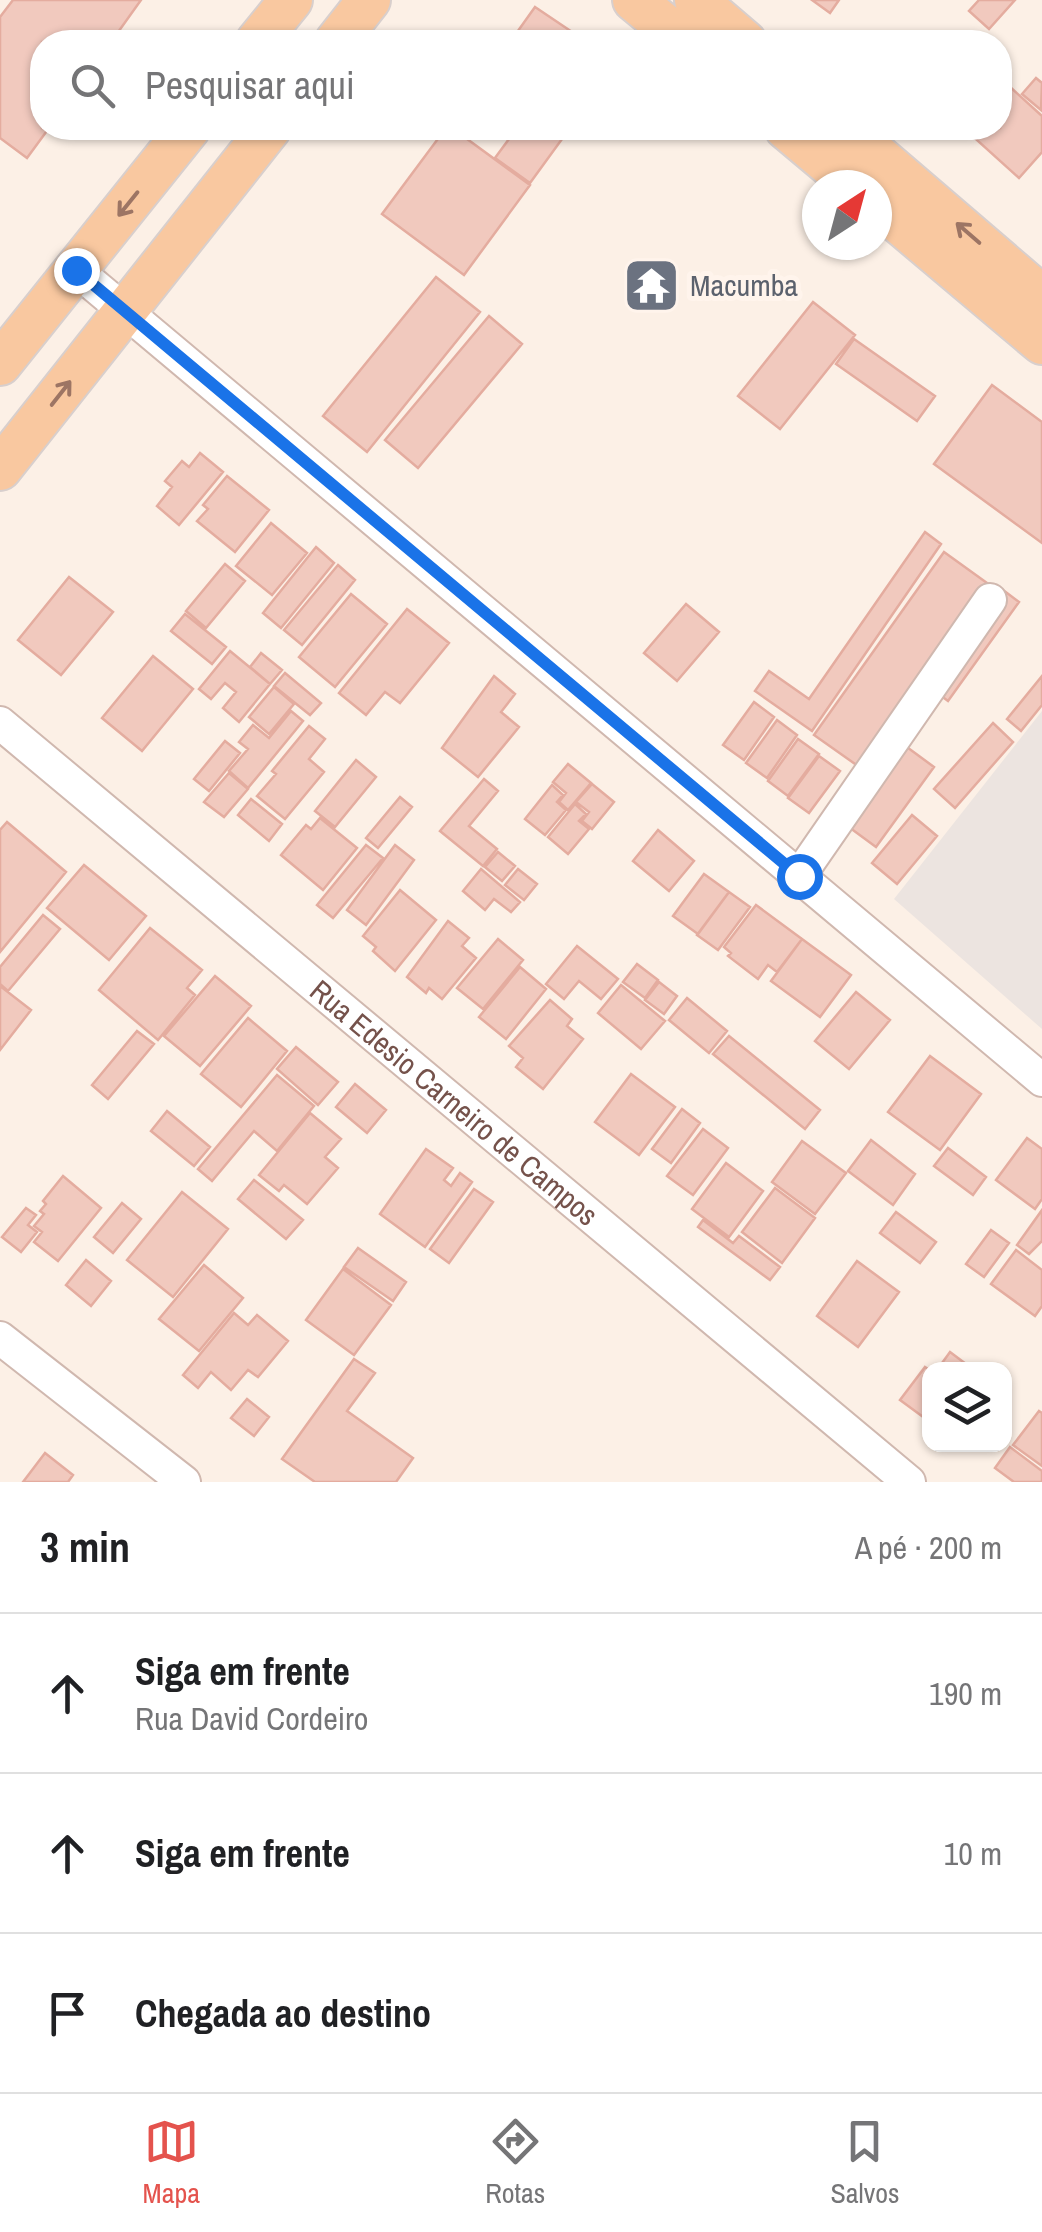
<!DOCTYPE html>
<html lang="pt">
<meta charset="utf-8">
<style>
body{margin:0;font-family:"Archivo Narrow",sans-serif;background:#f6f6f6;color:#202124}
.controls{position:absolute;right:30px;bottom:30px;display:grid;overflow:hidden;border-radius:20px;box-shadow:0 2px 8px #0004}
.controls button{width:90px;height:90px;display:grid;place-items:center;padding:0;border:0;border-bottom:2px solid #e0e0e0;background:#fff;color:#202124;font:50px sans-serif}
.compass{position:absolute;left:802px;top:170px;width:90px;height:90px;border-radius:50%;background:#fff;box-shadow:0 2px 8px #0004;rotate:36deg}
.stop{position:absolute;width:30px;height:30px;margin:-22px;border:8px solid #1a73e8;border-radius:50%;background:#fff}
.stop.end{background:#1a73e8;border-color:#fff;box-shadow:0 2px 10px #0008}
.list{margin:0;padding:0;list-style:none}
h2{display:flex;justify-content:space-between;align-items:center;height:130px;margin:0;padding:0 40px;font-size:42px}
h2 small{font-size:32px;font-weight:400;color:#757577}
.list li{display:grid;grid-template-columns:65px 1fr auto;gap:30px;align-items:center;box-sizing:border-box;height:160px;padding:0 40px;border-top:2px solid #e0e0e0}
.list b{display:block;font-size:38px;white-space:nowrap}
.list p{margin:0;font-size:32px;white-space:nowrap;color:#757577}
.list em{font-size:32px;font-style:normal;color:#757577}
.icon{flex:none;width:55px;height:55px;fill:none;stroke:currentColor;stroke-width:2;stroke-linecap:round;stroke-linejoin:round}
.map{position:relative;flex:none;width:1042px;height:1482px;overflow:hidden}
.search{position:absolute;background:#fff;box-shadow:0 2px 8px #0004;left:30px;right:30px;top:30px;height:110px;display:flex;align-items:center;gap:25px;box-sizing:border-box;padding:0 35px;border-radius:40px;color:#757577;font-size:38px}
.sheet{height:610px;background:#fff}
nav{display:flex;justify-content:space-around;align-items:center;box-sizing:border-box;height:140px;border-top:2px solid #e0e0e0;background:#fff;font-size:28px;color:#757577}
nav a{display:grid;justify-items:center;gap:5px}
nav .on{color:#e4534d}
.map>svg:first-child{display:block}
.industrial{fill:#ece4e0}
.building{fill:#f1c9be;stroke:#e4ac9f;stroke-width:2.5}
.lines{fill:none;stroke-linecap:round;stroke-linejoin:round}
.minor-casing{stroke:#d0b8af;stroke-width:36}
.major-casing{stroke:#d8cfcd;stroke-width:46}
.minor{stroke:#fff;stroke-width:32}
.major{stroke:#f9c8a0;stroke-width:42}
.oneway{stroke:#9d7564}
.route{stroke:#1a73e8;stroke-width:12}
.labels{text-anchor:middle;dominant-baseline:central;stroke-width:10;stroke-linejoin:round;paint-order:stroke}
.worship-label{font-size:30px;fill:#5b616d;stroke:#fff4ec;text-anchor:start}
.street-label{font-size:30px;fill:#75524b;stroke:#fff4ec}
</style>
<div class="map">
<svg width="1042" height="1482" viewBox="0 0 1042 1482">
<rect width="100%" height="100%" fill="#fcf0e6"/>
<path class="industrial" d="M1042,711v318l-148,-130z"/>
<path class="building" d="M13,0h128l-30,42h-69v86h7l-22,30 -27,-20v-121z
M812,0h27l-9,13z
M979,0h36l-26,29 -20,-18z
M535,7l52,35h-77z
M1036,78l6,5 -1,27 -19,-16z
M1009,86l33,30v36l-23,26 -51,-46 4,-4h28v-31z
M446,128h6l78,57 -66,90 -82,-61z
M517,128h53l-40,55 -35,-25z
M436,277l44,35 -113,140 -44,-36z
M813,302l42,33 -75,94 -42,-33z
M489,316l33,28 -104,124 -33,-28z
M854,339l81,57 -18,25 -81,-57z
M992,385l50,37v121l-108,-79z
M200,453l23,19 -44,53 -22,-19 15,-19 -7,-6 17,-20 7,6z
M227,476l42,34 -34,42 -38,-31 11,-12 -5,-4z
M271,523l36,30 -35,42 -36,-29z
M925,532l16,12 -129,187 -57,-40 14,-20 40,28z
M316,547l18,16 -53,65 -18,-15z
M944,552l50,36 -129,183 -51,-36z
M225,564l20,17 -39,47 -20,-17z
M338,565l17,15 -53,65 -18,-15z
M69,577l44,35 -52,63 -43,-35z
M1003,590l16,12 -71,99 -16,-12z
M351,594l36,30 -52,63 -36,-30z
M686,604l33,28 -42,49 -33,-28z
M407,609l42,34 -49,60 -15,-11 -19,23 -27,-22z
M185,614l41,33 -14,17 -41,-33z
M230,651l40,33 -31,38 -16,-14 13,-16 -11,-9 -14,16 -12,-10z
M261,653l21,17 -12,14 -20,-17z
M153,656l40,33 -51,62 -40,-33z
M285,673l36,30 -11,12 -36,-29z
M494,676l21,18 -14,18 18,15 -41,50 -36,-29z
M1042,676v29l-21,26 -14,-12z
M274,687l20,17 -25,30 -20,-17z
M754,702l20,15 -30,43 -21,-15z
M291,711l12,10 -55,67 -19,-17 19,-22 -9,-7 14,-17 16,13z
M777,720l20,15 -30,43 -21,-15z
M993,723l20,19 -58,66 -21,-19z
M309,726l16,13 -16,20 15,13 -39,47 -28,-23 19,-22 -4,-3z
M798,739l21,15 -31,42 -20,-15z
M225,741l15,12 -31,38 -15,-12z
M900,742l34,25 -58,80 -34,-25z
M819,756l21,15 -31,42 -21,-15z
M356,760l20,17 -41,50 -20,-16z
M568,764l23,19 -23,27 -9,-8 7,-9 -13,-11z
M229,773l19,16 -24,28 -20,-15z
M484,779l14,12 -29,35 28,23 -14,17 -43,-35z
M592,784l22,18 -22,27 -10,-8 7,-9 -13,-10z
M552,785l11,10 -6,7 9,8 -21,25 -20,-16z
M400,797l12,10 -34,41 -12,-10z
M251,799l31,25 -13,17 -31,-26z
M575,804l11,10 -7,7 10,8 -21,25 -20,-17z
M912,815l25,21 -40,48 -25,-21z
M320,818l37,30 -34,42 -42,-35 25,-30 5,4z
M7,822l59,50 -66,80v-122z
M658,830l36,31 -25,30 -36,-30z
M366,845l17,13 -50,60 -16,-13z
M395,845l19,15 -48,65 -19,-15z
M498,852l17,14 -13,15 -17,-14z
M84,865l62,51 -37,44 -62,-52z
M481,869l39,33 -9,10 -17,-13 -9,11 -22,-19z
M518,869l19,15 -13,16 -19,-15z
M704,874l25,18 -31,42 -25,-18z
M400,890l36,30 -41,51 -22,-20 3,-4 -13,-11z
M729,892l21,15 -32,43 -21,-15z
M756,905l46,34 -25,33 -9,-7 -10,14 -30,-23 3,-3 -7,-6z
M43,915l17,14 -52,62 -8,-7v-17z
M448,921l21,17 -7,8 14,12 -34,41 -13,-11 -3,5 -19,-16z
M150,928l52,42 -15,18 8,7 -37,45 -59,-50z
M498,939l25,21 -40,49 -26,-21z
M802,939l49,36 -31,42 -49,-36z
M577,946l41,33 -17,20 -22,-18 -15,18 -18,-15z
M637,964l21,16 -13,18 -22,-16z
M520,967l26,22 -40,50 -27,-22z
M215,976l36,30 -51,60 -36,-30z
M659,982l18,14 -13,18 -19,-14z
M621,985l44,36 -24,28 -43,-36z
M0,986l31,24 -31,40z
M856,992l34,28 -41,49 -34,-28z
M687,998l40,33 -18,22 -40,-33z
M550,1000l22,19 -5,7 16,13 -40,50 -27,-22 7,-9 -14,-12z
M248,1018l39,33 -46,56 -40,-33z
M137,1031l17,13 -46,55 -16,-14z
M729,1036l91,74 -15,19 -92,-75z
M296,1047l42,35 -20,23 -41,-36z
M930,1056l51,38 -41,56 -52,-38z
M631,1074l44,33 -36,48 -44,-33z
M277,1075l37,31 -37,45 -23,-20 -42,50 -14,-12z
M355,1084l31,26 -19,23 -31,-26z
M682,1109l18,14 -29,40 -19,-14z
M167,1111l43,36 -16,19 -43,-35z
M310,1113l31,26 -16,18 13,11 -31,36 -23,-19 -5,6 -20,-16z
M703,1129l25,19 -35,47 -26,-19z
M1027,1138l15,11v50l-7,10 -39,-29z
M871,1140l44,34 -22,31 -45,-34z
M802,1141l44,32 -31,41 -43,-32z
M948,1148l38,29 -13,18 -39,-29z
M426,1149l27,19 -9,12 7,6 9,-13 12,9 -47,65 -45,-33z
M726,1163l37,28 -34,46 -37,-28z
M63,1176l38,32 -43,53 -24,-19 8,-10 -8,-6 10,-12 -4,-3 6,-7 -3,-3z
M254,1180l49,40 -17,19 -48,-40z
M775,1188l40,30 -33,45 -40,-31z
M474,1189l19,13 -44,61 -19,-14z
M182,1192l46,37 -55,68 -46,-37z
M122,1203l19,16 -28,34 -19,-16z
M26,1208l10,7 -8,10 9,7 -16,20 -19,-15z
M1042,1210v31l-13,13 -12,-9z
M896,1212l40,30 -16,21 -40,-30z
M703,1220l30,23 6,-7 41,31 -10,13 -72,-53z
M991,1230l18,13 -25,34 -18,-13z
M358,1248l48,34 -13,19 -49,-34z
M1016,1250l26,20v36l-7,10 -44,-32z
M86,1260l25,21 -20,25 -25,-21z
M857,1261l42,31 -41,55 -41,-31z
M204,1265l39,33 -44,53 -40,-32z
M343,1269l48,36 -37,50 -48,-35z
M234,1313l14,12 9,-10 31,26 -30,36 -10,-7 -17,20 -20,-18 -13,16 -15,-13z
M950,1352l24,18h-37z
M354,1359l21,14 -28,38 66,47 -17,24h-81l-33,-23z
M925,1367l5,3v52l-30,-22z
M247,1399l22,18 -15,19 -23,-18z
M1039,1411l3,2v53l-29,-21z
M1010,1447l32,24v11h-28l-19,-14z
M45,1453l28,22 -5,7h-45z"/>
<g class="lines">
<defs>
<g id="minor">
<path d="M76,270l966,810"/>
<path id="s1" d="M0,723l909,759"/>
<path d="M799,876l191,-276"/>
<path d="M0,1338l184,144"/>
</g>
<path id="major" d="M634,0l51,42
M696,0l49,42
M257,42l34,-42
M336,42l33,-42
M786,128l68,57
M845,128l197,169
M877,204l165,139
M0,364l189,-236
M0,469l270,-341"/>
</defs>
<use href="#minor" class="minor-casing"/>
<use href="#major" class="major-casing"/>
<use href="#minor" class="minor"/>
<use href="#major" class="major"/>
</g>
<defs><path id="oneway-shaft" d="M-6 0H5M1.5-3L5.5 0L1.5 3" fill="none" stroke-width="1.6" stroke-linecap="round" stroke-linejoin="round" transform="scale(2.5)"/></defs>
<g class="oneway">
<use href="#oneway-shaft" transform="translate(128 204) rotate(129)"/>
<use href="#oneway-shaft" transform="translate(968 233) rotate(-139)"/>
<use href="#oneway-shaft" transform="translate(61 393) rotate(-52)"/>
</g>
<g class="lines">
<path class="route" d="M76,270l723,606"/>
</g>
<defs>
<symbol id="temple-square" viewBox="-11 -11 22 22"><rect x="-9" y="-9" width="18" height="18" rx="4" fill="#6b7280" stroke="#fff4ec"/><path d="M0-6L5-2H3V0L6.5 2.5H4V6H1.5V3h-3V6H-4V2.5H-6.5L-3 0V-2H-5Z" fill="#fff"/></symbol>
</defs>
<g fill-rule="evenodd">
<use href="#temple-square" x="620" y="254" width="63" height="63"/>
</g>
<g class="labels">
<g class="worship-label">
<text x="690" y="285">Macumba</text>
</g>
<g class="street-label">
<text stroke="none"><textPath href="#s1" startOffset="592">Rua Edesio Carneiro de Campos</textPath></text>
</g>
</g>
</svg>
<div class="controls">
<button><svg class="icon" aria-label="layers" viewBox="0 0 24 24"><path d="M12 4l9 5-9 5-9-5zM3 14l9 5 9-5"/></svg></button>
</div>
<svg class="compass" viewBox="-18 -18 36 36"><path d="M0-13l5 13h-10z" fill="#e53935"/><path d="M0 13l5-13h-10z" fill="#757577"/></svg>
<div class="stop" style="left:799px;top:876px"></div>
<div class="stop end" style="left:76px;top:270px"></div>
<div class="search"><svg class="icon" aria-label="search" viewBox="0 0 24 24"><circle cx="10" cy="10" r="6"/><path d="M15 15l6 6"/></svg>Pesquisar aqui</div>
</div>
<section class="sheet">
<h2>3 min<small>A pé · 200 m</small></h2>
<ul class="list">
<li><svg class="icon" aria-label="ahead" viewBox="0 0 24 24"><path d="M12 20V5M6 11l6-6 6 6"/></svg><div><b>Siga em frente</b><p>Rua David Cordeiro</p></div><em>190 m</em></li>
<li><svg class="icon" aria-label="ahead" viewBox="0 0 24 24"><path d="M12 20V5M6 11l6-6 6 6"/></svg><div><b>Siga em frente</b></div><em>10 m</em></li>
<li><svg class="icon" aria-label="arrive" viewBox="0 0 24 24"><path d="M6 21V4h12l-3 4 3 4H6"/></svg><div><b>Chegada ao destino</b></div></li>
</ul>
</section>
<nav>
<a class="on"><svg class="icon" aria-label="map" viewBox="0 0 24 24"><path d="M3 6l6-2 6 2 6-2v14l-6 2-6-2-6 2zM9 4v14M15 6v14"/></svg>Mapa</a>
<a><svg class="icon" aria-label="directions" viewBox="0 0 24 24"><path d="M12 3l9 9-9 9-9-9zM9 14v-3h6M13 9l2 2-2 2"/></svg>Rotas</a>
<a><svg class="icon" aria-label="saved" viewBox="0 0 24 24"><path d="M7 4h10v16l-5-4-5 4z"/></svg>Salvos</a>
</nav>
